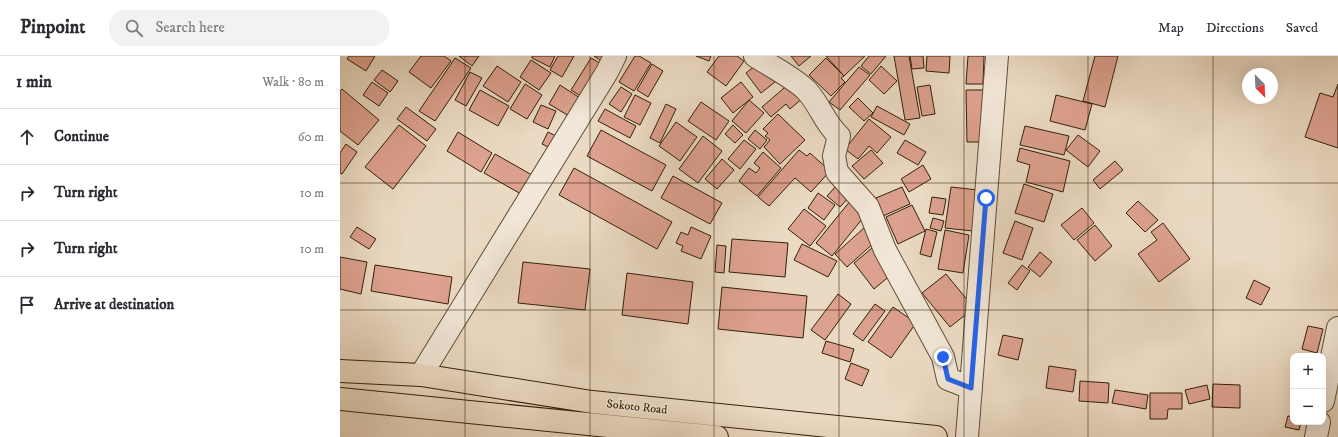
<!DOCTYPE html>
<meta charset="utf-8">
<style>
body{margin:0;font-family:"IM FELL DW Pica",serif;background:#f2f2f3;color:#2b2b33}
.controls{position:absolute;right:12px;bottom:12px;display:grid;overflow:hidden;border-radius:8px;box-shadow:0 4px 16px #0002}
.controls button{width:36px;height:36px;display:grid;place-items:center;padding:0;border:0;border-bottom:1px solid #e1e1e2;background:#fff;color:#2b2b33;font:20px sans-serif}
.compass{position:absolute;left:902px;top:12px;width:36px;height:36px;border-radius:50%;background:#fff;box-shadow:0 4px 16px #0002;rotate:156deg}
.stop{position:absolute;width:12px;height:12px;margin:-9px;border:3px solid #2563eb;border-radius:50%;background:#fff}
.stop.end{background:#2563eb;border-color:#fff;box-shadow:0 1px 4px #0008}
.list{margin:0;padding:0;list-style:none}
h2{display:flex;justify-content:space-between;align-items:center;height:52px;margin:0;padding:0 16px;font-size:17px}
h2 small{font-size:13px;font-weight:400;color:#7c7c81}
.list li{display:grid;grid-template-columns:26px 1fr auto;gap:12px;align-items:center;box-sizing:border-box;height:56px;padding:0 16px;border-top:1px solid #e1e1e2}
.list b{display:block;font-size:15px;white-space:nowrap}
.list em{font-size:13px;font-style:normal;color:#7c7c81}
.icon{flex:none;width:22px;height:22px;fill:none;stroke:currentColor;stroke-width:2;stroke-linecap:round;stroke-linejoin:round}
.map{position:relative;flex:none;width:998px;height:381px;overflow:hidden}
header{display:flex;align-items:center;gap:24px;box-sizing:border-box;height:56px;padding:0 20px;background:#fff;border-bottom:1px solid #e1e1e2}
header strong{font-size:19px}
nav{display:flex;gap:22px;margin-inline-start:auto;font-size:14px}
.search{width:280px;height:36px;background:#f2f2f3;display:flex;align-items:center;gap:10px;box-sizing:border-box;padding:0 14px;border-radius:16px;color:#7c7c81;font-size:15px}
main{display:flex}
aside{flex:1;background:#fff}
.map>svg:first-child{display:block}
.building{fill:#dda18f;stroke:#322109}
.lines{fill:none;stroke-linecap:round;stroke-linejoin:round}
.minor-casing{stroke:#604f38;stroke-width:24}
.major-casing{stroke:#322109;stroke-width:24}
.minor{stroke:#f2e7d8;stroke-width:22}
.major{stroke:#ebdac3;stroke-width:22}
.route{stroke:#2563eb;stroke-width:5}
.grid{fill:none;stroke:#322109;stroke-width:1;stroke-opacity:0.55}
.labels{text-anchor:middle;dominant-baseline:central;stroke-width:3;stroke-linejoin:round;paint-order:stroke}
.street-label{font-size:12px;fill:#322109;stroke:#f2e7d8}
</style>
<header>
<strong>Pinpoint</strong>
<div class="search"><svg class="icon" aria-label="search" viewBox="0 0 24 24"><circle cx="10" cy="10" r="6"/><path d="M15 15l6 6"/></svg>Search here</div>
<nav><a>Map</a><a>Directions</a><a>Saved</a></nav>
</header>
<main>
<aside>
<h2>1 min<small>Walk · 80 m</small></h2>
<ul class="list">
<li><svg class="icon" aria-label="ahead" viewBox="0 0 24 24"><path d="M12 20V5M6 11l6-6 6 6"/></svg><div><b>Continue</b></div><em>60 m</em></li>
<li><svg class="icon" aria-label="right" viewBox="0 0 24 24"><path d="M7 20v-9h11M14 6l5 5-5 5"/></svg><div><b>Turn right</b></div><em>10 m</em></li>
<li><svg class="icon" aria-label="right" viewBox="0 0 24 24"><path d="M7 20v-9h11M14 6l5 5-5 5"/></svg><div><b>Turn right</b></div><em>10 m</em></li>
<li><svg class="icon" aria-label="arrive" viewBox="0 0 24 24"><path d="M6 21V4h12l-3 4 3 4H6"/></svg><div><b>Arrive at destination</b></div></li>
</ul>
</aside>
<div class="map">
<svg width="998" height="381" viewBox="0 0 998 381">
<rect width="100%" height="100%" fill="#ebdac3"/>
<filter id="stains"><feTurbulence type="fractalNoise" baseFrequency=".005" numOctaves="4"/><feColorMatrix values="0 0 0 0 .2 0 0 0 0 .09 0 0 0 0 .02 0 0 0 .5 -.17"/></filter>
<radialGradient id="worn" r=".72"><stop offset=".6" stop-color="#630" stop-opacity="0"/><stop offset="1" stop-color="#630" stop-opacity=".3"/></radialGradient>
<path class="building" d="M9,0h26l-9,15 -19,-12z
M81,0h23l7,5 -20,27 -22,-16z
M119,0h20l-7,10z
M192,0h23l-5,11 -18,-9z
M218,0h16l-12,21 -12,-7z
M254,0h16l-4,8z
M295,0h4l12,7 -17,28 -15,-9z
M356,0h15l-2,5z
M379,0h18l7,5 -18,25 -19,-14z
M451,0h20l-12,10z
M486,0h39l-21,20z
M529,0h17l-15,18 -10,-8z
M554,0h15l11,62 -15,2z
M570,0h13l1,12 -12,1z
M587,0h23l-1,17 -23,-2z
M628,0h16l-1,28h-17z
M755,0h23l-13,51 -22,-6z
M115,2l16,10 -36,53 -16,-10z
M251,2l12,7 -19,33 -13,-8z
M486,2l18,18 -3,2 4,4 -14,14 -22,-21z
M191,4l20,13 -12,17 -19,-13z
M420,6l15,20 -14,11 -15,-20z
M312,8l11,7 -15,26 -11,-7z
M157,10l24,16 -13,20 -25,-16z
M541,10l16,15 -13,13 -15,-14z
M519,11l11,8 -30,35 -11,-8z
M42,14l16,11 -8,11 -16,-12z
M130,16l12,6 -16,28 -11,-6z
M32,26l16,11 -9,13 -16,-11z
M401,26l12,15 -20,16 -12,-15z
M451,26l13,15 -14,12 -4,-5 -15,13 -9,-10z
M185,28l17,11 -15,24 -17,-10z
M998,28v64l-33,-11 15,-44 13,4z
M220,29l20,13 -11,18 -20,-12z
M590,29l5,29 -13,2 -5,-29z
M281,31l11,7 -11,18 -12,-8z
M2,33l37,31 -21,25 -18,-14v-40z
M140,34l29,16 -11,20 -29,-16z
M626,34h21v52h-20z
M295,39l16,8 -11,22 -16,-8z
M716,39l36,9 -7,26 -35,-9z
M518,42l15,15 -9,8 -15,-14z
M409,44l15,13 -18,20 -14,-12z
M361,46l28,19 -13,19 -28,-19z
M326,48l10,5 -16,34 -10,-5z
M201,49l15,6 -8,18 -15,-7z
M537,50l33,18 -6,11 -33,-18z
M66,51l30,22 -9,12 -30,-22z
M265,53l31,17 -6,12 -32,-17z
M438,58l27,26 -25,24 -16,-17 6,-7 -5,-4 3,-3 -5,-4z
M529,63l22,18 -14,16 -8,-7 -11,13 -13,-10z
M336,66l21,15 -17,24 -21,-15z
M59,69l27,21 -33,43 -28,-22z
M393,69l10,10 -8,8 -10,-9z
M685,70l44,10 -5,19 -44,-10z
M261,74l65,35 -14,26 -65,-35z
M415,74l12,10 -7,9 -12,-10z
M118,76l34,21 -11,19 -34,-21z
M208,76l10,5 -6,12 -10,-5z
M738,79l22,16 -12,16 -22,-17z
M363,80l19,15 -24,32 -19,-14z
M404,84l12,9 -16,20 -12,-10z
M565,84l21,12 -8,13 -21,-12z
M6,88l11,8 -15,22 -2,-1v-20z
M680,92l50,13 -7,31 -37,-10 4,-17 -13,-4z
M459,94l8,6 3,-3 20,18 -19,21 -16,-14 -26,28 -11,-9z
M531,94l12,13 -19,16 -12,-13z
M423,96l18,16 -24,28 -18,-15 10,-13 7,5 4,-5 -6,-5z
M155,98l37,21 -11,19 -37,-21z
M382,103l12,11 -17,19 -12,-10z
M775,105l8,9 -23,19 -7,-9z
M583,109l8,14 -22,13 -8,-13z
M234,112l98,54 -15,27 -98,-54z
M333,120l49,27 -12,21 -49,-26z
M684,128l29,10 -9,28 -29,-9z
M497,129l13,11 -10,11 -13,-11z
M562,131l8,17 -27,12 -7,-18z
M611,131l27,3 -5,41 -28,-3z
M478,137l17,12 -11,15 -16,-12z
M592,141l14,2 -3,16 -14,-2z
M511,144l16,13 -35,43 -16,-13z
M798,145l20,19 -13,12 -19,-19z
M572,149l13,26 -27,13 -12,-27z
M742,152l12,15 -20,17 -13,-15z
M464,153l22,17 -16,20 -22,-17z
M593,162l11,3 -3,10 -11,-3z
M675,165l18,7 -11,32 -19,-7z
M823,167l27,36 -31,23 -21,-28 19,-14 -6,-8z
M755,169l17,21 -17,15 -18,-21z
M17,171l19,12 -7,10 -19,-12z
M351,171l20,9 -10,23 -20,-8 2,-5 -7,-3 5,-11 7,3z
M524,172l12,13 -29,26 -12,-13z
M586,173l11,3 -6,25 -11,-3z
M605,174l24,5 -6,38 -25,-4z
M392,183l56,4 -3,34 -56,-5z
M462,188l35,17 -9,16 -34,-17z
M377,189l9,1 -2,27 -9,-1z
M532,192l20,26 -18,15 -20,-26z
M700,196l12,10 -12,15 -12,-10z
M0,201l27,5 -6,32 -21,-5z
M183,206l67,7 -5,41 -67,-7z
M35,209l77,12 -4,27 -77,-13z
M682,209l8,6 -13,19 -9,-7z
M287,217l66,9 -5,42 -66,-9z
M606,218l28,34 -24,19 -28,-34z
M914,224l16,8 -9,17 -15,-7z
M382,231l85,9 -4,42 -85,-9z
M498,238l13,10 -26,36 -14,-10z
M535,248l10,7 -22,30 -10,-7z
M553,251l23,16 -25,35 -23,-16z
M968,270l15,3 -6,24 -15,-4z
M663,279l20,4 -5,21 -20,-5z
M486,285l28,8 -4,13 -28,-9z
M511,307l18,7 -7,16 -17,-7z
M709,310l27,4 -3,22 -27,-4z
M740,325l29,2 -1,20 -29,-2z
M873,328l27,1v23l-28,-1z
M867,329l3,14 -21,5 -4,-14z
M775,334l33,5 -2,14 -34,-6z
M810,337h32v16h-14l-1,10h-17z
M948,360l5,1v5h8l-2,8 -14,-3z"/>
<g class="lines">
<defs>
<path id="minor" d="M415,0c14,9 41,23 52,35 13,14 18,33 32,45l-5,20 3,16 31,35 17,43 58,107 5,22 23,9
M81,319l186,-303 8,-16
M983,345l15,-73
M627,381l30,-381
M976,381l3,-15"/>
<path id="major" d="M0,315l81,4 171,27 344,35
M0,343l377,38"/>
</defs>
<use href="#minor" class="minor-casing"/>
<use href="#major" class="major-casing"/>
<use href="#minor" class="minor"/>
<use href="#major" class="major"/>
</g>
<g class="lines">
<path class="route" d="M603,301l5,22 23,9 15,-190"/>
</g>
<path class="grid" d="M125,0v381M250,0v381M374,0v381M499,0v381M624,0v381M748,0v381M873,0v381M0,127h998M0,254h998"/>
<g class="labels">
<g class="street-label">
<text transform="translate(297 351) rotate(6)">Sokoto Road</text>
</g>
</g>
<rect width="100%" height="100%" filter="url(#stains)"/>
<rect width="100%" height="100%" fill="url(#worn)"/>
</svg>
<div class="controls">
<button>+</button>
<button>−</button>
</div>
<svg class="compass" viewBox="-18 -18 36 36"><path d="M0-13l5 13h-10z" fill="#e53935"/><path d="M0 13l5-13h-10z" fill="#7c7c81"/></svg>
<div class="stop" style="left:646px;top:142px"></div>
<div class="stop end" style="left:603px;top:301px"></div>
</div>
</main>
